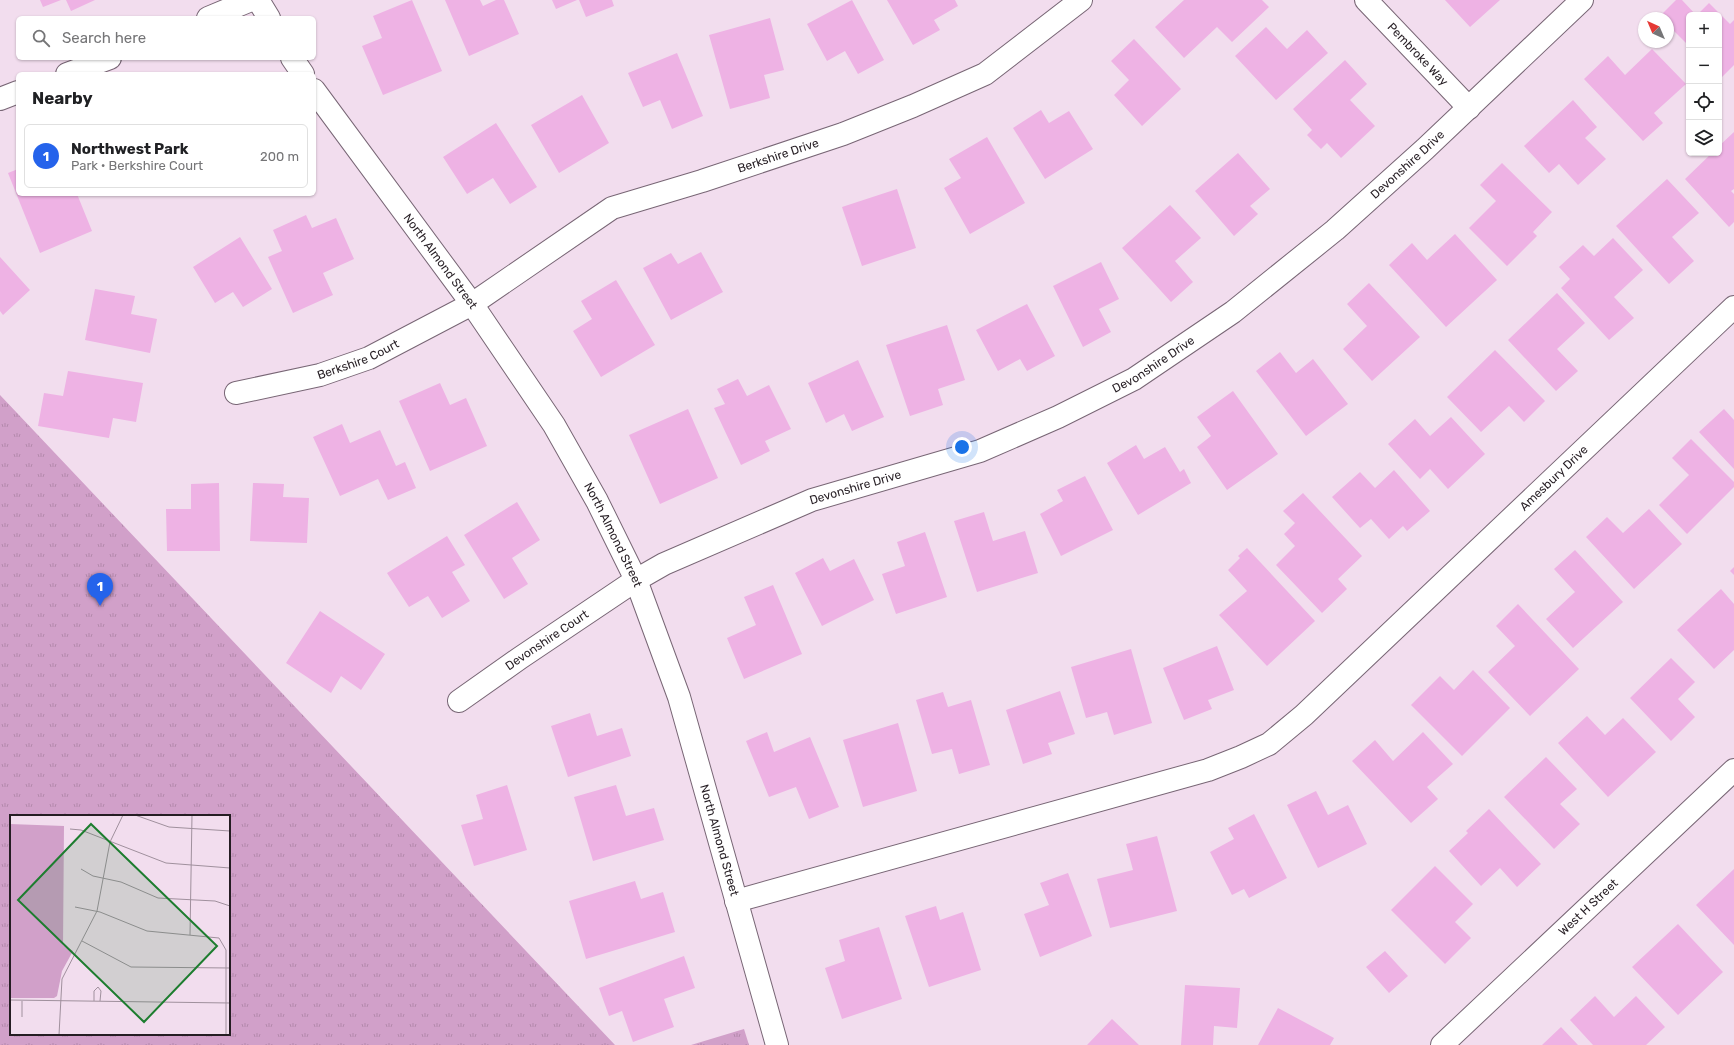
<!DOCTYPE html>
<meta charset="utf-8">
<style>
body{margin:0;font-family:Rubik,sans-serif;background:#f6f6f6;color:#202124}
.controls{position:absolute;right:12px;top:12px;display:grid;overflow:hidden;border-radius:6px;box-shadow:0 1px 3px #0004}
.controls button{width:36px;height:36px;display:grid;place-items:center;padding:0;border:0;border-bottom:1px solid #e0e0e0;background:#fff;color:#202124;font:20px sans-serif}
.compass{position:absolute;left:1638px;top:12px;width:36px;height:36px;border-radius:50%;background:#fff;box-shadow:0 1px 3px #0004;rotate:316deg}
.you{position:absolute;left:962px;top:447px;width:14px;height:14px;margin:-10px;border:3px solid #fff;border-radius:50%;background:#1a73e8;box-shadow:0 0 0 6px #1a73e833}
.badge{display:grid;place-items:center;width:26px;height:26px;border-radius:50%;background:#2563eb;color:#fff;font-size:13px;font-weight:700}
.pin{position:absolute;translate:-50% -33px;filter:drop-shadow(0 1px 2px #0008)}
.pin::after{content:'';position:absolute;top:21px;width:14px;height:12px;background:inherit;clip-path:polygon(0 0,100% 0,50% 100%)}
.list{margin:0;padding:0;list-style:none}
h2{display:flex;justify-content:space-between;align-items:center;height:52px;margin:0;padding:0 16px;font-size:17px}
h2 small{font-size:13px;font-weight:400;color:#757577}
.list li{display:grid;grid-template-columns:26px 1fr auto;gap:12px;align-items:center;box-sizing:border-box;height:64px;margin:0 8px 8px;padding:0 8px;border:1px solid #e0e0e0;border-radius:6px}
.list b{display:block;font-size:15px;white-space:nowrap}
.list p{margin:0;font-size:13px;white-space:nowrap;color:#757577}
.list em{font-size:13px;font-style:normal;color:#757577}
.icon{flex:none;width:22px;height:22px;fill:none;stroke:currentColor;stroke-width:2;stroke-linecap:round;stroke-linejoin:round}
.map{position:relative;flex:none;width:1734px;height:1045px;overflow:hidden}
.search{position:absolute;background:#fff;box-shadow:0 1px 3px #0004;left:16px;top:16px;width:300px;height:44px;display:flex;align-items:center;gap:10px;box-sizing:border-box;padding:0 14px;border-radius:6px;color:#757577;font-size:15px}
.panel{position:absolute;background:#fff;box-shadow:0 1px 3px #0004;left:16px;top:72px;width:300px;height:124px;border-radius:6px}
.map>svg:first-child{display:block}
.park{fill:url(#park-tufts);fill-rule:evenodd}
.building{fill:#eeb2e4}
.lines{fill:none;stroke-linecap:round;stroke-linejoin:round}
.minor-casing{stroke:#786675;stroke-width:24}
.minor{stroke:#fff;stroke-width:22}
.labels{text-anchor:middle;dominant-baseline:central;stroke-width:3;stroke-linejoin:round;paint-order:stroke}
.street-label{font-size:12px;fill:#251d23;stroke:#fdecfa}
.inset-road{fill:none;stroke:#a0909d;stroke-width:1}
.view{fill:#1d7d2f;fill-opacity:0.15;stroke:#1d7d2f;stroke-width:2}
.inset-edge{fill:none;stroke:#251d23;stroke-width:2}
</style>
<div class="map">
<svg width="1734" height="1045" viewBox="0 0 1734 1045">
<defs>
<pattern id="park-tufts" width="24" height="20" patternUnits="userSpaceOnUse"><rect width="24" height="20" fill="#d1a0c9"/><path d="M3 7l-1-3M5 7V3M7 7l1-3M15 17l-1-3M17 17v-4M19 17l1-3" fill="none" stroke="#b389ac"/></pattern>
</defs>
<rect width="100%" height="100%" fill="#f2ddee"/>
<path class="park" d="M0,395l615,650h-615zM11,816h218v218h-218z
M744,1029l5,16h-58z"/>
<path class="building" d="M40,0h21l-18,7z
M66,0h29l-24,11z
M412,0l30,71 -59,24 -21,-49 20,-8 -9,-22z
M445,0h35l3,6 13,-6h8l15,34 -50,22z
M552,0h25l-21,9z
M579,0h33l2,6 -28,11z
M852,0l32,60 -26,14 -13,-23 -18,10 -20,-37z
M887,0h68l3,6 -24,14 6,10 -27,15z
M1184,0h78l7,7 -37,35 -15,-15 -33,31 -29,-31z
M1445,0h55l-30,27z
M1676,0h6l14,15h-7v31l-21,-21v-7h-7l-1,-2z
M1709,3l21,21 4,-4v45l-13,13 -2,-2v-61h-22z
M770,18l14,52 -20,5 6,23 -40,11 -21,-74z
M1266,27l21,22 20,-19 21,23 -52,47 -41,-44z
M1134,39l47,50 -39,37 -28,-31 15,-15 -18,-19z
M1652,49l34,35 -32,29 9,10 -20,18 -59,-62 24,-23 17,19z
M677,53l26,63 -31,13 -12,-29 -17,7 -15,-34z
M1345,60l22,24 -17,16 25,26 -34,32 -14,-15 -6,6 -14,-14 5,-5 -19,-21z
M582,95l27,48 -50,30 -28,-48z
M1573,100l24,27 -12,11 21,21 -28,26 -19,-21 -10,9 -25,-27z
M1041,110l8,13 20,-12 24,38 -48,30 -32,-51z
M496,123l41,64 -27,17 -17,-26 -26,16 -24,-37z
M1734,132v57l-3,2 3,3v28l-5,5 -44,-48 27,-26h7v-7z
M987,137l38,66 -55,31 -26,-46 17,-10 -12,-19z
M1238,153l32,36 -20,17 8,8 -24,22 -39,-45z
M1502,163l50,49 -19,20 4,4 -30,30 -38,-38 27,-27 -16,-16z
M18,169v25h59l15,37 -52,22 -32,-80z
M1667,179l32,34 -27,24 22,24 -25,23 -53,-58z
M897,189l19,59 -54,18 -20,-59z
M1170,205l31,33 -26,23 18,21 -22,20 -49,-54z
M306,215l6,13 24,-10 18,41 -31,14 10,22 -40,18 -25,-56 14,-6 -9,-21z
M1455,234l42,46 -51,47 -57,-62 23,-22 15,17z
M240,237l32,52 -29,18 -10,-15 -18,11 -22,-36z
M1613,238l30,32 -29,27 20,21 -25,22 -48,-52 9,-9 -11,-12 24,-22 11,11z
M701,252l22,40 -52,28 -28,-52 28,-15 7,11z
M0,257l30,33 -27,25 -3,-4z
M1101,262l18,37 -20,10 12,23 -28,15 -30,-61z
M616,280l39,65 -54,32 -28,-46 19,-12 -11,-18z
M1369,283l51,54 -48,44 -29,-32 24,-23 -20,-22z
M95,289l40,7 -4,18 26,5 -7,34 -65,-13z
M1557,293l28,30 -28,26 21,22 -22,20 -48,-51z
M1027,304l28,52 -28,15 -7,-12 -22,12 -22,-41z
M947,325l18,55 -27,9 5,16 -33,11 -24,-71z
M1495,350l50,51 -21,21 -15,-16 -28,26 -34,-35z
M1280,352l16,21 17,-14 35,45 -42,32 -50,-65z
M858,360l26,57 -32,14 -8,-17 -18,9 -18,-40z
M68,371l75,12 -7,39 -23,-4 -4,20 -71,-12 6,-33 19,3z
M738,379l9,17 22,-11 22,44 -26,12 5,10 -29,14 -27,-57 11,-4 -8,-15z
M440,383l10,22 16,-7 21,48 -57,25 -31,-70z
M1233,391l45,63 -51,36 -30,-43 14,-11 -14,-19z
M688,409l30,69 -58,26 -31,-69z
M1724,409l10,11v49l-35,-37z
M1451,417l34,37 -37,35 -18,-20 -10,10 -32,-35 27,-25 15,17z
M342,424l8,19 30,-13 16,36 9,-4 11,26 -28,12 -10,-21 -38,17 -27,-59z
M1691,439l43,43v5l-47,47 -28,-29 30,-30 -17,-17z
M1136,445l8,14 21,-12 15,25 4,-3 7,14 -53,32 -31,-52z
M1394,470l36,41 -23,20 -4,-5 -14,13 -18,-20 -11,9 -28,-31 28,-25 15,16z
M1085,476l28,54 -52,26 -21,-42 23,-13 -6,-11z
M219,483l1,68h-53l-1,-42h25v-25z
M253,483l31,1 -1,13 26,1 -2,45 -57,-2z
M1303,493l59,63 -24,23 9,10 -25,24 -46,-48 19,-19 -11,-12 11,-11 -12,-12z
M517,502l23,38 -28,18 16,26 -24,15 -40,-64z
M1649,509l33,35 -48,45 -48,-52 21,-20 16,16z
M984,512l9,29 32,-10 13,42 -61,19 -23,-71z
M925,532l22,65 -51,17 -14,-40 23,-8 -8,-24z
M447,536l18,29 -13,7 18,29 -28,17 -14,-22 -19,11 -22,-34z
M1247,548l68,73 -48,45 -48,-51 28,-24 -19,-21 12,-12 -2,-2z
M1575,550l48,52 -50,46 -27,-29 29,-27 -21,-23z
M823,558l7,13 24,-12 20,41 -52,26 -27,-53z
M1734,567v8l-4,-4z
M773,585l29,69 -58,25 -17,-41 29,-13 -12,-28z
M1721,589l13,15v46l-20,19 -37,-39z
M1518,604l61,65 -49,47 -42,-44 27,-26 -19,-20z
M320,611l65,43 -24,36 -20,-14 -10,17 -45,-30z
M1217,646l17,44 -26,10 4,9 -28,11 -21,-52z
M1131,649l21,74 -38,12 -7,-23 -21,6 -15,-51z
M1671,658l24,24 -17,17 17,18 -24,24 -41,-43z
M1473,670l37,38 -48,48 -51,-51 29,-29 14,14z
M1060,691l15,43 -27,9 4,11 -29,10 -17,-54z
M943,692l5,15 23,-7 19,65 -31,9 -7,-25 -20,5 -16,-54z
M590,713l7,23 25,-8 9,28 -63,21 -17,-51z
M1587,716l18,19 18,-17 33,34 -48,45 -50,-54z
M898,723l19,68 -54,16 -20,-67z
M767,732l7,20 36,-15 29,70 -30,12 -13,-32 -27,10 -23,-56z
M1423,732l30,32 -26,23 11,12 -27,24 -59,-62 23,-21 18,21z
M1546,757l31,32 -17,15 20,20 -26,25 -50,-52z
M507,785l20,65 -53,16 -13,-41 22,-6 -7,-24z
M616,785l10,31 28,-8 10,32 -71,21 -19,-64z
M1316,791l12,24 20,-10 19,39 -49,24 -31,-63z
M1489,809l52,55 -24,23 -17,-19 -19,18 -32,-35 19,-18 -2,-2z
M1254,814l33,64 -38,20 -5,-9 -12,6 -22,-43 24,-13 -6,-11z
M1157,836l20,75 -67,17 -13,-49 36,-9 -7,-26z
M1435,866l38,38 -18,18 16,16 -26,26 -54,-54z
M1734,869v76l-38,-40z
M1068,873l24,63 -52,21 -16,-43 25,-9 -9,-22z
M635,881l6,18 22,-7 12,40 -89,27 -17,-58z
M936,906l4,14 23,-8 18,58 -52,17 -24,-71z
M1678,924l45,48 -45,43 -46,-48z
M879,927l23,72 -60,20 -17,-51 20,-7 -6,-21z
M1385,951l23,25 -19,17 -23,-26z
M684,956l11,32 -31,11 10,28 -41,15 -11,-31 -13,5 -10,-28z
M1185,985l55,3 -3,40 -23,-2 -1,19h-32z
M1595,996l19,21 22,-21 29,31 -19,18h-53l-23,-25z
M1278,1008l56,30 -4,7h-72z
M1112,1019l27,26h-52z
M1561,1027l17,18h-36z"/>
<g class="lines">
<defs>
<g id="minor">
<path d="M258,0l11,18"/>
<path id="s1" d="M1366,0l103,108"/>
<path d="M208,18l43,-18"/>
<path d="M292,58l11,16"/>
<path d="M67,74l43,-16"/>
<path id="s2" d="M314,90l158,214 82,121 43,76 39,79 43,117 98,348"/>
<path d="M0,99l18,-7"/>
<path id="s3" d="M236,393l84,-18 49,-17 103,-54 140,-96 90,-27 141,-47 70,-28 72,-32 96,-74"/>
<path id="s4" d="M459,701l61,-43 116,-78 28,-16 148,-64 168,-49 78,-34 76,-38 99,-67 102,-82 90,-81 157,-149"/>
<path id="s5" d="M736,901l472,-131 33,-13 28,-13 35,-29 430,-408"/>
<path id="s6" d="M1442,1045l292,-275"/>
</g>
</defs>
<use href="#minor" class="minor-casing"/>
<use href="#minor" class="minor"/>
</g>
<g class="labels">
<g class="street-label">
<text stroke="none"><textPath href="#s1" startOffset="75">Pembroke Way</textPath></text>
<text stroke="none"><textPath href="#s3" startOffset="598">Berkshire Drive</textPath></text>
<text stroke="none"><textPath href="#s4" startOffset="1101">Devonshire Drive</textPath></text>
<text stroke="none"><textPath href="#s2" startOffset="213">North Almond Street</textPath></text>
<text stroke="none"><textPath href="#s3" startOffset="127">Berkshire Court</textPath></text>
<text stroke="none"><textPath href="#s4" startOffset="777">Devonshire Drive</textPath></text>
<text stroke="none"><textPath href="#s5" startOffset="946">Amesbury Drive</textPath></text>
<text stroke="none"><textPath href="#s4" startOffset="453">Devonshire Drive</textPath></text>
<text stroke="none"><textPath href="#s2" startOffset="537">North Almond Street</textPath></text>
<text stroke="none"><textPath href="#s4" startOffset="107">Devonshire Court</textPath></text>
<text stroke="none"><textPath href="#s2" startOffset="861">North Almond Street</textPath></text>
<text stroke="none"><textPath href="#s6" startOffset="201">West H Street</textPath></text>
</g>
</g>
<g transform="translate(10 815)">
<rect width="220" height="220" fill="#f2ddee"/>
<path d="M0,9l54,2 -1,119 10,6 -11,20 -5,25 -3,2h-44z" fill="#d1a0c9"/>
<path class="inset-road" d="M125,0l34,12 61,4M60,14l11,1 85,33 64,5M71,54l12,7 28,6 37,16 57,3 15,5M65,92l25,5 47,19 72,7 7,12v85M180,120l2,-120M72,126l49,26 99,1M0,185l220,3M84,186v-10l4,-4 3,4 -1,10M12,202v-16M49,220l3,-56 35,-68 13,-69 13,-27"/>
<path class="view" d="M81,9l126,122 -73,76 -126,-122z"/>
<rect width="220" height="220" class="inset-edge"/>
</g>
</svg>
<div class="controls">
<button>+</button>
<button>−</button>
<button><svg class="icon" aria-label="locate" viewBox="0 0 24 24"><circle cx="12" cy="12" r="6"/><path d="M12 2v4M12 18v4M2 12h4M18 12h4"/></svg></button>
<button><svg class="icon" aria-label="layers" viewBox="0 0 24 24"><path d="M12 4l9 5-9 5-9-5zM3 14l9 5 9-5"/></svg></button>
</div>
<svg class="compass" viewBox="-18 -18 36 36"><path d="M0-13l5 13h-10z" fill="#e53935"/><path d="M0 13l5-13h-10z" fill="#757577"/></svg>
<div class="you"></div>
<div class="pin badge" style="left:100px;top:606px">1</div>
<div class="search"><svg class="icon" aria-label="search" viewBox="0 0 24 24"><circle cx="10" cy="10" r="6"/><path d="M15 15l6 6"/></svg>Search here</div>
<section class="panel">
<h2>Nearby<small></small></h2>
<ul class="list">
<li><span class="badge">1</span><div><b>Northwest Park</b><p>Park · Berkshire Court</p></div><em>200 m</em></li>
</ul>
</section>
</div>
